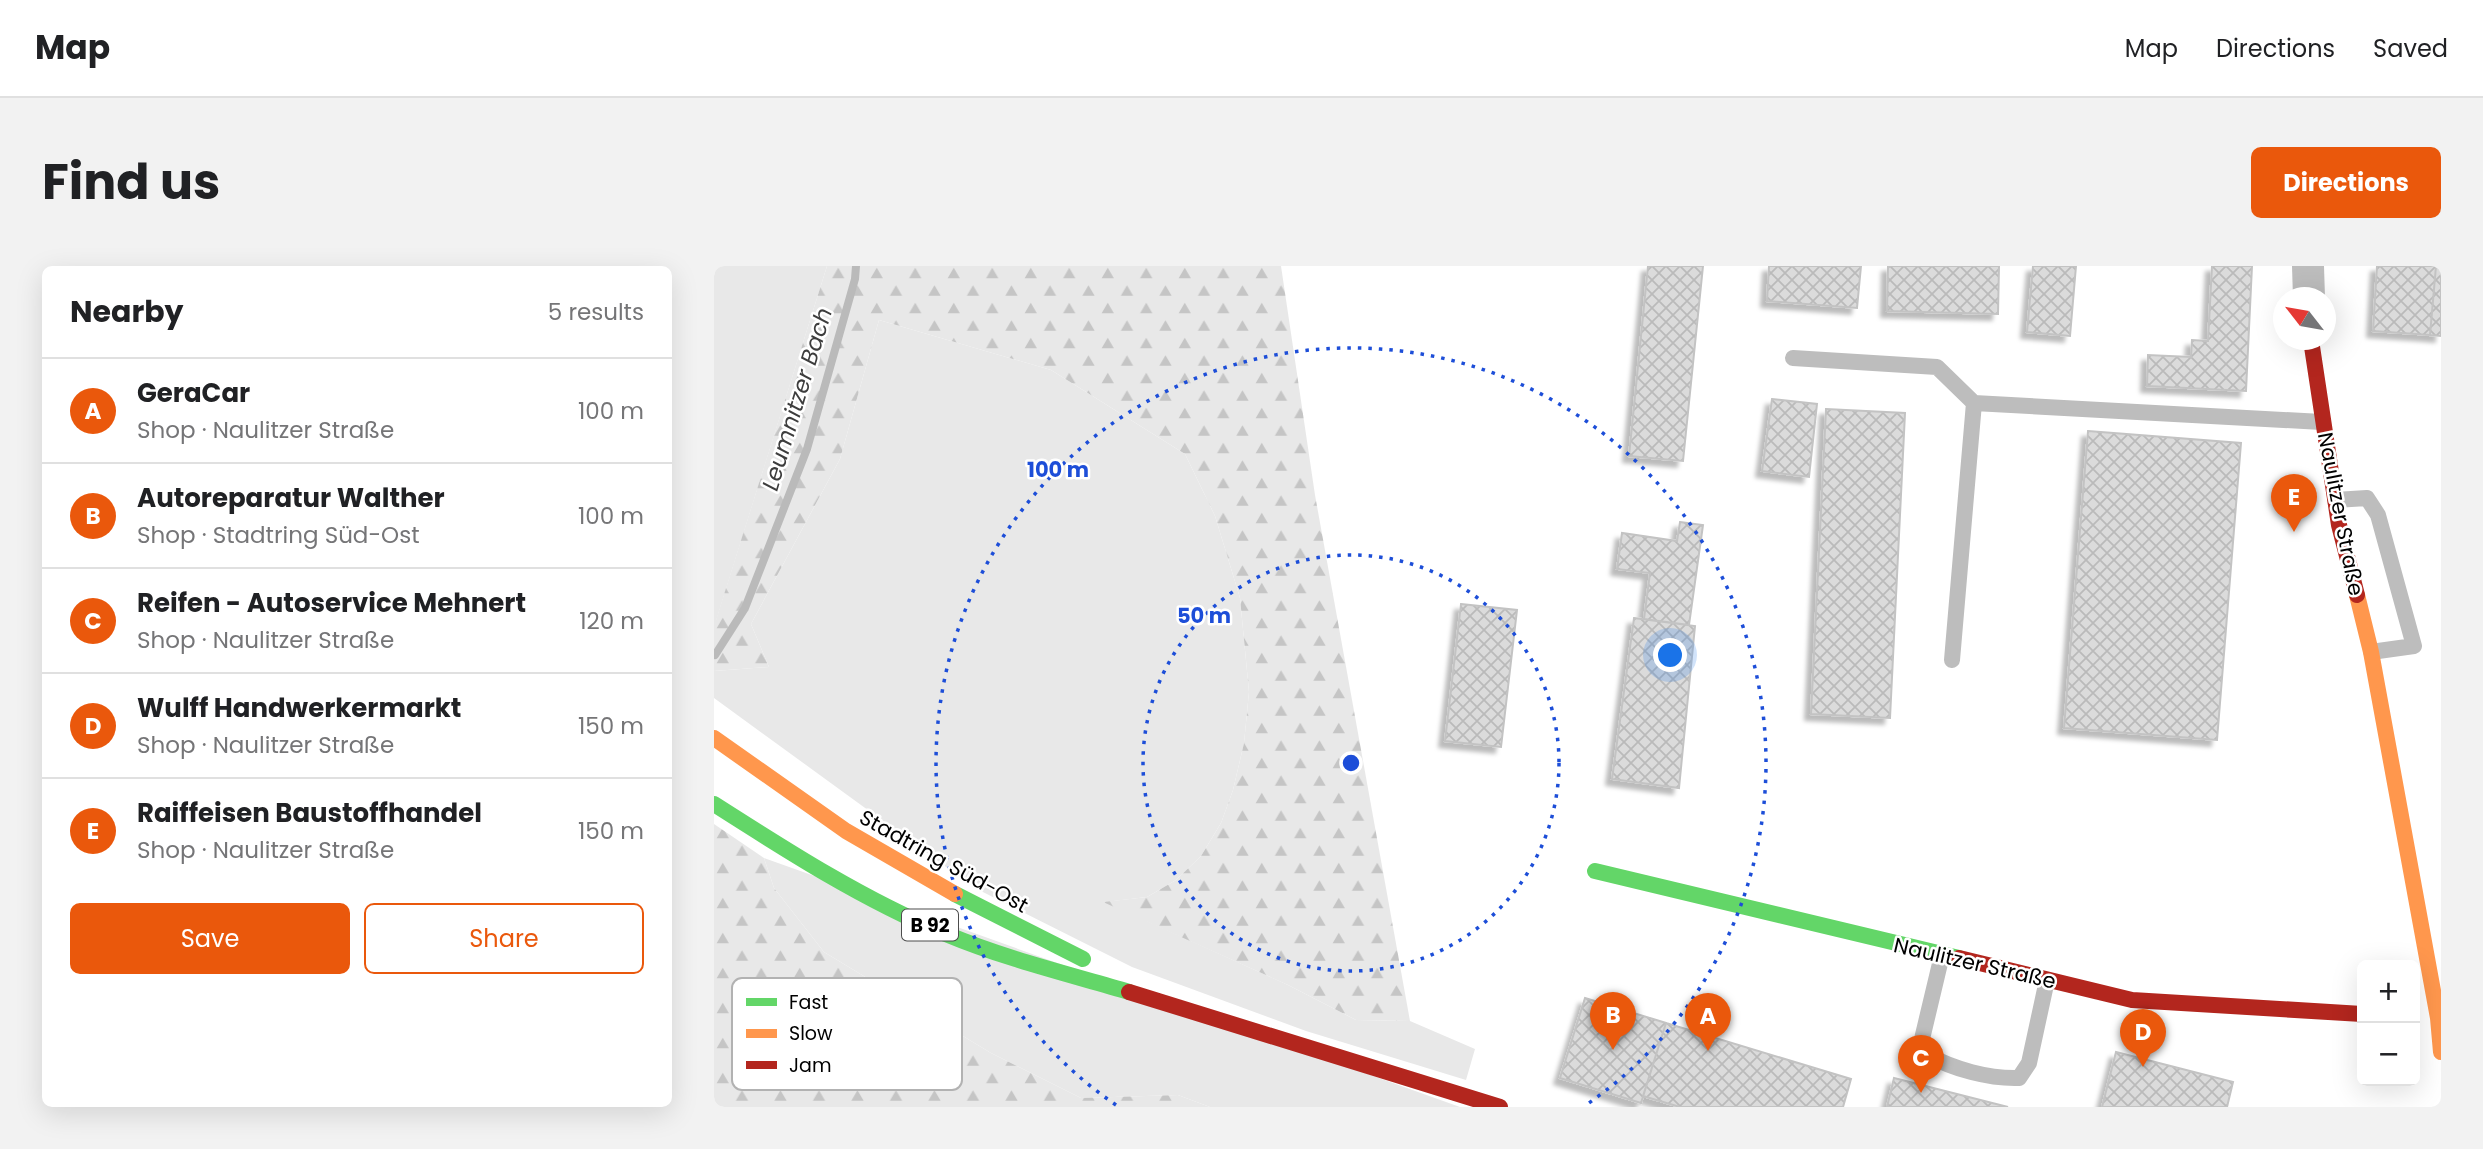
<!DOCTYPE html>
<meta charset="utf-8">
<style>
body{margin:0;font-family:Poppins,sans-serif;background:#f2f2f2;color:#202124}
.controls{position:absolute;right:21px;bottom:21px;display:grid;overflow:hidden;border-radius:10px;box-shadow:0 7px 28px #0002}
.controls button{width:63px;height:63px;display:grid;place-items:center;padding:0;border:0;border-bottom:2px solid #e0e0e0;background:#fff;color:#202124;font:35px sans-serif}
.compass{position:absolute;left:1559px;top:21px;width:63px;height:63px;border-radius:50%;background:#fff;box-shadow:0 7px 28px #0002;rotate:301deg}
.you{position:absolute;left:957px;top:390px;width:24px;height:24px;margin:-18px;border:5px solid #fff;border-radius:50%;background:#1a73e8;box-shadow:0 0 0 10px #1a73e833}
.badge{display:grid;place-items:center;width:46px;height:46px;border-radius:50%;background:#ea580c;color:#fff;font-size:23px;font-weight:700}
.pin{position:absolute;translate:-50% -58px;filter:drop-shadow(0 2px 4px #0008)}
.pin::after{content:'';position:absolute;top:37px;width:24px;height:21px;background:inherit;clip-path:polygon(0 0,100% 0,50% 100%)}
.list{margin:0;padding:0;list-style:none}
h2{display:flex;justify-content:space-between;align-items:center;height:91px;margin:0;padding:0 28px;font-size:30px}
h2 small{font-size:23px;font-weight:400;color:#757577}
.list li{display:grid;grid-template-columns:46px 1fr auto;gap:21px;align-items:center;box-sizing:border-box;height:105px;padding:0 28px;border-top:2px solid #e0e0e0}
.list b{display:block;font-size:26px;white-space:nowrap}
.list p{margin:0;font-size:23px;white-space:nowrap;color:#757577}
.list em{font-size:23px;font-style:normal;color:#757577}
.actions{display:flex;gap:14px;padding:21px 28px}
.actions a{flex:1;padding:16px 0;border:2px solid #ea580c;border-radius:10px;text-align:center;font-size:24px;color:#ea580c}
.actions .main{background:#ea580c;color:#fff}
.map{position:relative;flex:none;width:1727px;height:841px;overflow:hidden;border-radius:10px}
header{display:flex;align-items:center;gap:42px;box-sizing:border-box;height:98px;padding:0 35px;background:#fff;border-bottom:2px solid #e0e0e0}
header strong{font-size:33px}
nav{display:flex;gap:38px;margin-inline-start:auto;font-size:24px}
.intro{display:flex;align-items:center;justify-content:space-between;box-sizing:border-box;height:168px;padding:0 42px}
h1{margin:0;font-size:49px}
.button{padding:18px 32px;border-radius:10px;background:#ea580c;color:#fff;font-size:24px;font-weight:700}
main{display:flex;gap:42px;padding:0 42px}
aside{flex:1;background:#fff;border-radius:10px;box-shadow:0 7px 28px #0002}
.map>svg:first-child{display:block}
.green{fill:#e8e8e8}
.forest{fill:url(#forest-firs)}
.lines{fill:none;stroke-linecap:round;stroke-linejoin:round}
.stream{stroke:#bababa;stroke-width:8}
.building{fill:url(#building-cross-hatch);stroke:#c3c3c3;stroke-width:2;filter:url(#shadow)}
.lane{stroke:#bdbdbd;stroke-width:16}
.street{stroke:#bdbdbd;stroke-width:32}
.fast{stroke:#63d668;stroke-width:16}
.slow{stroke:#ff974d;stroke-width:16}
.jam{stroke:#b3261e;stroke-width:16}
.ring{fill:none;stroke:#1d4ed8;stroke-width:3.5;stroke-dasharray:3.5 7}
.labels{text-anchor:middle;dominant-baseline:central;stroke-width:5;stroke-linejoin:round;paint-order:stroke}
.shield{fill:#fff;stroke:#4c4c4c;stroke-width:2}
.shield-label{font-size:19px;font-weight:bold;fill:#000}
.street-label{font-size:21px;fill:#000;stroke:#fff}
.water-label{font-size:23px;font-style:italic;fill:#3d3d3d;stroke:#fff}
.key{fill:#fff;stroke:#b2b2b2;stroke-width:2}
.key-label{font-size:19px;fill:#000}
.centre{fill:#1d4ed8;stroke:#fff;stroke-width:3.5}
.ring-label{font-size:21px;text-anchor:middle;font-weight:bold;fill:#1d4ed8;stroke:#fff;stroke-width:5;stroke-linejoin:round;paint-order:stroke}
</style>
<header>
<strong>Map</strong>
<nav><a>Map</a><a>Directions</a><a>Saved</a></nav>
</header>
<div class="intro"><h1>Find us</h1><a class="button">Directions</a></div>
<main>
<aside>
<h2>Nearby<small>5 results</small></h2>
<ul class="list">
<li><span class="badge">A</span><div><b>GeraCar</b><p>Shop · Naulitzer Straße</p></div><em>100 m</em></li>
<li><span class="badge">B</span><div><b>Autoreparatur Walther</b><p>Shop · Stadtring Süd-Ost</p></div><em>100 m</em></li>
<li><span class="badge">C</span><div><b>Reifen - Autoservice Mehnert</b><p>Shop · Naulitzer Straße</p></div><em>120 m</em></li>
<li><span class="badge">D</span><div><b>Wulff Handwerkermarkt</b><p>Shop · Naulitzer Straße</p></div><em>150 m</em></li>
<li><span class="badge">E</span><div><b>Raiffeisen Baustoffhandel</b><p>Shop · Naulitzer Straße</p></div><em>150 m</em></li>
</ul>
<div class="actions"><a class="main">Save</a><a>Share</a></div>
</aside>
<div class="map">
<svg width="1727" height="841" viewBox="0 0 1727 841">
<defs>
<pattern id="forest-firs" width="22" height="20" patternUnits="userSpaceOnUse" patternTransform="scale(1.75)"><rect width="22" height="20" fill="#e8e8e8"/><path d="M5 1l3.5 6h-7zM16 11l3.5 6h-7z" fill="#c5c5c5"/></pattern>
<pattern id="building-cross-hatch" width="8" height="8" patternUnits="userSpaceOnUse" patternTransform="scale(1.75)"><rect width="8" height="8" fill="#dbdbdb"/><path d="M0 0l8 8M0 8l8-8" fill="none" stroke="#bababa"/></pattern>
<filter id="shadow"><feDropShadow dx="-6" dy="6" stdDeviation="2" flood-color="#0004"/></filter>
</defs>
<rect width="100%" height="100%" fill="#fff"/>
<path class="green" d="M0,0h113l-111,355h-2z
M165,54l172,50 134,84 30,62 25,82 9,94 -5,51 -11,47 -12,33 -20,33 -25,24 -29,17 -42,5 183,83 68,35 54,1 65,28 -9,31 -160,-49 -174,-64 -157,-79 -261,-190v-27l55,-4 -18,-43 89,-165z
M50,592l696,249h-250l-32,-12 -97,3 -90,-45 -167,-101 -50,-64z"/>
<path class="forest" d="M113,0h454l34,229 95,526 -54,-1 -68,-35 -185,-83 44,-5 29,-17 25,-24 20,-33 12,-33 11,-47 5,-51 -9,-94 -25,-82 -30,-62 -134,-84 -172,-50 -39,139 -89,165 18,43 -55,4v-50l2,-1z
M0,558l50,34 10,30 50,64 167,101 90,45 97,-3 32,12h-496z"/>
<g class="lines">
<path class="stream" d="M1,389l30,-47 62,-159 48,-170 1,-13"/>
</g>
<path class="building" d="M934,0h55l-20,195 -54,-5z
M1055,0h92l-4,42 -90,-7z
M1174,0h111l-1,48 -111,-3z
M1319,0h43l-6,70 -43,-4z
M1498,0h40l-6,125 -99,-5 1,-31 43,2 1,-17 16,1z
M1663,0h59l-6,69 -57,-4z
M1722,0h5v70l-11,-1z
M1058,133l45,5 -8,73 -47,-6z
M1112,143l79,4 -15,305 -79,-4z
M1374,165l153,12 -24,297 -153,-12z
M966,256l23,3 -14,100 -45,-6 6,-46 -33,-4 5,-36 55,8z
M747,338l56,6 -16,137 -56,-6z
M920,352l61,8 -16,162 -67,-9z
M871,732l81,25 -25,80 -81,-25z
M952,757l185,56 -8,28h-163l-37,-11z
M1402,786l117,30 -6,25h-125z
M1180,812l114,29h-121z"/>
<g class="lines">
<path class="lane" d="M1079,92l144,9 37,36
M1621,234l32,-2 11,17 36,131 -43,6
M1238,394l22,-257 348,19
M1228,689l-20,84 6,16c25,14 61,24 91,23l10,-15 18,-83"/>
<path class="street" d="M1594,0l1,32"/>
<path class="fast" d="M0,538c75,48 150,96 232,130 60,25 122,40 183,58
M881,605l364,87
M241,628l128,65"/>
<path class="slow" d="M1643,329l14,57 67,366 3,34
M0,472l132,93 109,63"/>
<path class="jam" d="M1597,74l28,185 18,70
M1245,692l173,42 230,14
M415,726l371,115"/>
</g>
<g class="ring">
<circle cx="637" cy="497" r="208"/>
<path d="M402 839A415 415 0 1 1 872 839"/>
</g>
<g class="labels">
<rect class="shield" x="188" y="643.5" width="56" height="31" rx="5"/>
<g class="shield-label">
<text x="216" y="659">B 92</text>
</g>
<g class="street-label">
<text transform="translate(1627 248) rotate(79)">Naulitzer Straße</text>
<text transform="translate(230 595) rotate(29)">Stadtring Süd-Ost</text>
<text transform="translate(1261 697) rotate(13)">Naulitzer Straße</text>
</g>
<g class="water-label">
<text transform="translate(83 133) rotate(-73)">Leumnitzer Bach</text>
</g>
</g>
<rect x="18" y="712" width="230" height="112" rx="10" class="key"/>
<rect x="32" y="732" width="31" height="8" fill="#63d668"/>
<rect x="32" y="763" width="31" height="9" fill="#ff974d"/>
<rect x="32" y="795" width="31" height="8" fill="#b3261e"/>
<g class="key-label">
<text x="75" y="743">Fast</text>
<text x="75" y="774">Slow</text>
<text x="75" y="806">Jam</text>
</g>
<circle cx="637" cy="497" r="10" class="centre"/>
<g class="ring-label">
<text x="344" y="211">100 m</text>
<text x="490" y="357">50 m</text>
</g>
</svg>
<div class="controls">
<button>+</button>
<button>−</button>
</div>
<svg class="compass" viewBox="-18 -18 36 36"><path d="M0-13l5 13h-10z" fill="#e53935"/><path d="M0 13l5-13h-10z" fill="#757577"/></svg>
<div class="you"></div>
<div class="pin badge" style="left:994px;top:785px">A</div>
<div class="pin badge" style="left:899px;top:784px">B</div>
<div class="pin badge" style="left:1207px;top:827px">C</div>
<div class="pin badge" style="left:1429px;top:801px">D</div>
<div class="pin badge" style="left:1580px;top:266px">E</div>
</div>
</main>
